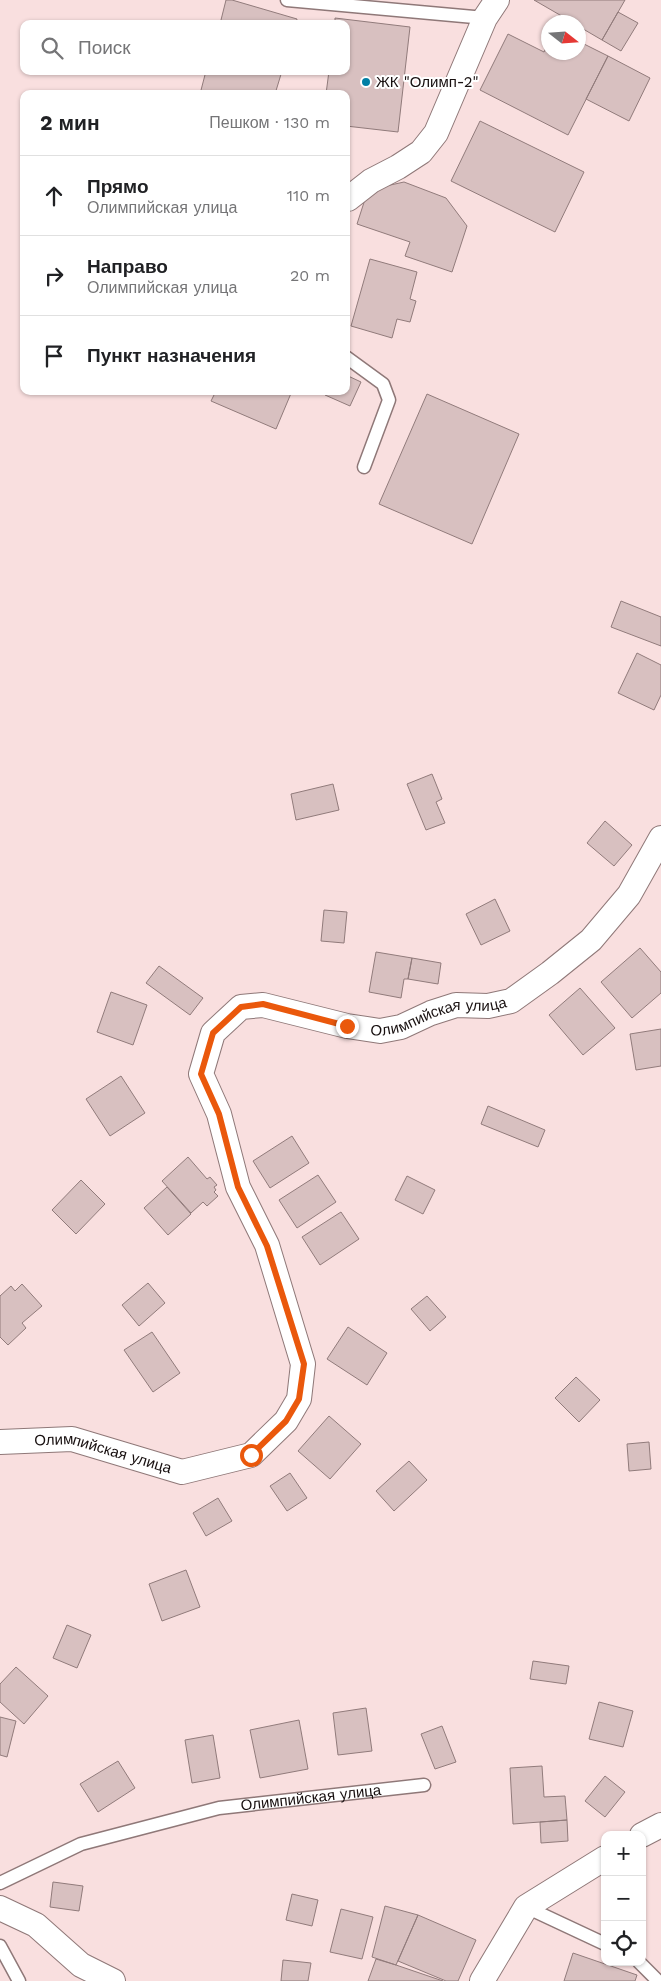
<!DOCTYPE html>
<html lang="ru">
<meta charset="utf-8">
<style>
body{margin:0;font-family:"Work Sans",sans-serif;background:#f2f2f2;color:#202124}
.controls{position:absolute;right:15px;bottom:15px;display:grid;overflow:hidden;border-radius:10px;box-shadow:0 1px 4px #0004}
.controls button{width:45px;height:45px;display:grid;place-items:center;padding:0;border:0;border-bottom:1px solid #e0e0e0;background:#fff;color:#202124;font:25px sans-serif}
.compass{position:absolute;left:541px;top:15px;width:45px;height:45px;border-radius:50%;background:#fff;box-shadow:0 1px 4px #0004;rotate:107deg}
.stop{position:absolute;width:15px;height:15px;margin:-11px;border:4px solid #ea580c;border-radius:50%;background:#fff}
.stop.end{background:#ea580c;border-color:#fff;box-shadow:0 1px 5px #0008}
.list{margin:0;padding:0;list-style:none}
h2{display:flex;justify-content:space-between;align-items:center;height:65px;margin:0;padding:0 20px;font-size:21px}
h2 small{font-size:16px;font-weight:400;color:#757577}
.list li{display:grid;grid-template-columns:32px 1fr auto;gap:15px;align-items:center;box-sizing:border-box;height:80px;padding:0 20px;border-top:1px solid #e0e0e0}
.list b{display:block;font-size:19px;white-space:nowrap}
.list p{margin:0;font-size:16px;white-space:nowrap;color:#757577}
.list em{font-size:16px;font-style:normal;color:#757577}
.icon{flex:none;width:28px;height:28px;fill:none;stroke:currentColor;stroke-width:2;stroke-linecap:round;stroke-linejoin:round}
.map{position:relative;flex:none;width:661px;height:1981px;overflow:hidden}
.search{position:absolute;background:#fff;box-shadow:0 1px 4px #0004;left:20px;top:20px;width:330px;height:55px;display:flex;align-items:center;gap:12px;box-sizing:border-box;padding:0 18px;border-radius:10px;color:#757577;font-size:19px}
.panel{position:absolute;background:#fff;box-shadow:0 1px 4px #0004;left:20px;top:90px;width:330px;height:305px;border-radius:10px}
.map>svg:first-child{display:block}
.building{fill:#d8c0c0;stroke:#917b7b}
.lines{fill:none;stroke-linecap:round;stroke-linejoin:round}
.lane-casing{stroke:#8f7878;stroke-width:15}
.street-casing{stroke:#8f7878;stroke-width:26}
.lane{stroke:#fff;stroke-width:12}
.street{stroke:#fff;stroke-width:24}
.route{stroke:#ea580c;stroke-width:6}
.poi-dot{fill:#007fa5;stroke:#fff;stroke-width:2}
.labels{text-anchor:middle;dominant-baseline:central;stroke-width:4;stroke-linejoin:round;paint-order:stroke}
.poi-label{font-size:15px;fill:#181010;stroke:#fff;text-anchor:start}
.street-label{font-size:15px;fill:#181010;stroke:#fff}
</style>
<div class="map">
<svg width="661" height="1981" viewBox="0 0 661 1981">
<rect width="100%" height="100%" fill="#f9dfdf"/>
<path class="building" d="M226,0h6l65,19 -1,5h-76z
M534,0h91l-23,40 -24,-14v-4h-6z
M618,12l20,11 -17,28 -19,-11z
M335,18l75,9 -12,105 -52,-6v-32h-20l3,-23h17v-47h-11z
M508,34l36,18 4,-8v8h30v-11l30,15 -40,79 -88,-45z
M608,56l42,22 -21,43 -43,-22z
M206,71h76l-7,23h-75z
M480,121l104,51 -29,60 -104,-51z
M404,182l42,16 21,28 -15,46 -47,-16 5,-14 -53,-18 11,-34z
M370,259l47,13 -7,27 6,2 -6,21 -13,-3 -5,19 -41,-12z
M346,375l15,7 -11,24 -25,-11 1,-4h20z
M216,391h76l-16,38 -65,-28z
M427,394l92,40 -47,110 -93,-40z
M621,601l40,16v29l-50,-19z
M637,653l24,12v30l-7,15 -36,-17z
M432,774l10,25 -6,3 9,21 -19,7 -19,-46z
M333,784l6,26 -43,10 -5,-26z
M605,821l27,24 -18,21 -27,-23z
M495,899l15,32 -29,14 -15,-31z
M324,910l23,2 -3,31 -23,-2z
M640,948l21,24v21l-29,25 -31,-36z
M376,952l36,6 -4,21h-4l-3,19 -32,-6z
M412,958l29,5 -3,21 -30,-5z
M159,966l44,32 -13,17 -44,-32z
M580,988l35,40 -32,27 -34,-40z
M111,992l36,13 -14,40 -36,-13z
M661,1029v37l-25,4 -6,-36z
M121,1076l24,37 -35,23 -24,-37z
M488,1106l57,24 -7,17 -57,-23z
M292,1136l17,27 -39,25 -17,-27z
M188,1157l19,22 3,-2 7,8 -3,2 2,3 -2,2 4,4 -11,10 -4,-4 -12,11 -29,-32z
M318,1175l18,27 -39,26 -18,-28z
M407,1176l28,14 -12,24 -28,-14z
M81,1180l24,24 -29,30 -24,-24z
M167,1187l24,27 -23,21 -24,-27z
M341,1212l18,27 -39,26 -18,-28z
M148,1283l17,20 -26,23 -17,-21z
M22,1284l20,22 -20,17 4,5 -18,17 -8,-8v-41l11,-10 4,5z
M427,1296l19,21 -16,14 -19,-22z
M348,1327l39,26 -20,32 -40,-26z
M152,1332l28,41 -27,19 -29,-42z
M576,1377l24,23 -21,22 -24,-24z
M329,1416l32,28 -31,35 -32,-28z
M649,1442l2,27 -22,2 -2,-27z
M409,1461l18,19 -33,31 -18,-20z
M290,1473l17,25 -20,13 -17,-25z
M218,1498l14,23 -26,15 -13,-23z
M186,1570l14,37 -38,14 -13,-37z
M67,1625l24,10 -14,33 -24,-10z
M533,1661l36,5 -3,18 -36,-5z
M16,1667l32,29 -24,28 -24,-22v-18z
M599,1702l34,9 -10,36 -34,-8z
M366,1708l6,43 -34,4 -5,-42z
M0,1717l16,4 -9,36 -7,-2z
M299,1720l9,49 -48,9 -10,-48z
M442,1726l14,36 -21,7 -14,-35z
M213,1735l7,43 -28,5 -7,-43z
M118,1761l17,27 -37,24 -18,-28z
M542,1766l2,31 21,-1 2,24 -54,4 -3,-56z
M605,1776l20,16 -20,25 -20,-16z
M567,1820l1,21 -27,2 -1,-21z
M53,1882l30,4 -4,25 -29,-4z
M292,1894l26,6 -6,26 -26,-6z
M385,1906l33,9 -22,50 -24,-8z
M341,1909l32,8 -11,42 -32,-7z
M418,1915l58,25 -18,41h-12l-48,-20z
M573,1953l64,22 -2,6h-71z
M376,1959l20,6 47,16h-75z
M283,1960l28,3 -3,18h-27z"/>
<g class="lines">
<defs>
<g id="lane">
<path d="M287,0l198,18"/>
<path d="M346,357l37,27 6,16 -25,67"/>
<path id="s1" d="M0,1883l81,-39 138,-36 205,-23"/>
<path d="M526,1907l79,37"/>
<path d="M0,1946l19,35"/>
<path d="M639,1962l19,19"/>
</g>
<g id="street">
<path d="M348,199l23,-18 27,-14 23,-15 15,-19 49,-115 12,-18"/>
<path id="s2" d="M0,1442l72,-3 110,33 69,-17 35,-34 13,-22 4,-35 -36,-119 -29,-58 -19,-73 -18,-40 12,-41 28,-26 22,-2 84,21 33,5 21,-4 30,-14 25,-8 32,1 23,-5 39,-28 41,-33 38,-45 32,-57"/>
<path d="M642,1835l19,-10"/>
<path d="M0,1908l36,17 45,40 32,16"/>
<path d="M482,1981l44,-74 79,-49"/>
</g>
</defs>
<use href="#lane" class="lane-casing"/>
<use href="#street" class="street-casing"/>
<use href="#lane" class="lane"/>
<use href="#street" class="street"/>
</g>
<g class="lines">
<path class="route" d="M251,1455l35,-34 13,-22 5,-35 -37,-118 -29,-59 -19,-73 -18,-40 12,-41 28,-26 22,-3 84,22"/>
</g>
<circle class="poi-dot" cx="366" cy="82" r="5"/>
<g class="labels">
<g class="poi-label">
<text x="376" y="82">ЖК "Олимп-2"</text>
</g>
<g class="street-label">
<text stroke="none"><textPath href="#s2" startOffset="960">Олимпийская улица</textPath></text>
<text stroke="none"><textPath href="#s2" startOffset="105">Олимпийская улица</textPath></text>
<text stroke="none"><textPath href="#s1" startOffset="325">Олимпийская улица</textPath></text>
</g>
</g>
</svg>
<div class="controls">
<button>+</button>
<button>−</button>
<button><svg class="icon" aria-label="locate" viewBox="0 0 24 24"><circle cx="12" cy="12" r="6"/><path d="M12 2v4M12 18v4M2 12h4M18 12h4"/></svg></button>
</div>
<svg class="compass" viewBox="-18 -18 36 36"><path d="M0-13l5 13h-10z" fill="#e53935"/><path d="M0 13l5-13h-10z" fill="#757577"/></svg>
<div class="stop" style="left:251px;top:1455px"></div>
<div class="stop end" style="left:347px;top:1026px"></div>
<div class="search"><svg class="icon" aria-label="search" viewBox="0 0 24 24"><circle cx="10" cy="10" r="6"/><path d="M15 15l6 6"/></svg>Поиск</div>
<section class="panel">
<h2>2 мин<small>Пешком · 130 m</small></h2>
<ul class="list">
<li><svg class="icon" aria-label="ahead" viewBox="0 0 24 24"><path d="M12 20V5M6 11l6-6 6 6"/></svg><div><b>Прямо</b><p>Олимпийская улица</p></div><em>110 m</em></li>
<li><svg class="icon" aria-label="right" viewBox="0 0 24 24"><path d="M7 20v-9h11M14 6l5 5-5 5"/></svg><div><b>Направо</b><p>Олимпийская улица</p></div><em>20 m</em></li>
<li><svg class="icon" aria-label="arrive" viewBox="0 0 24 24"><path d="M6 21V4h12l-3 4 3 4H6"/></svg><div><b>Пункт назначения</b></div></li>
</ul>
</section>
</div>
